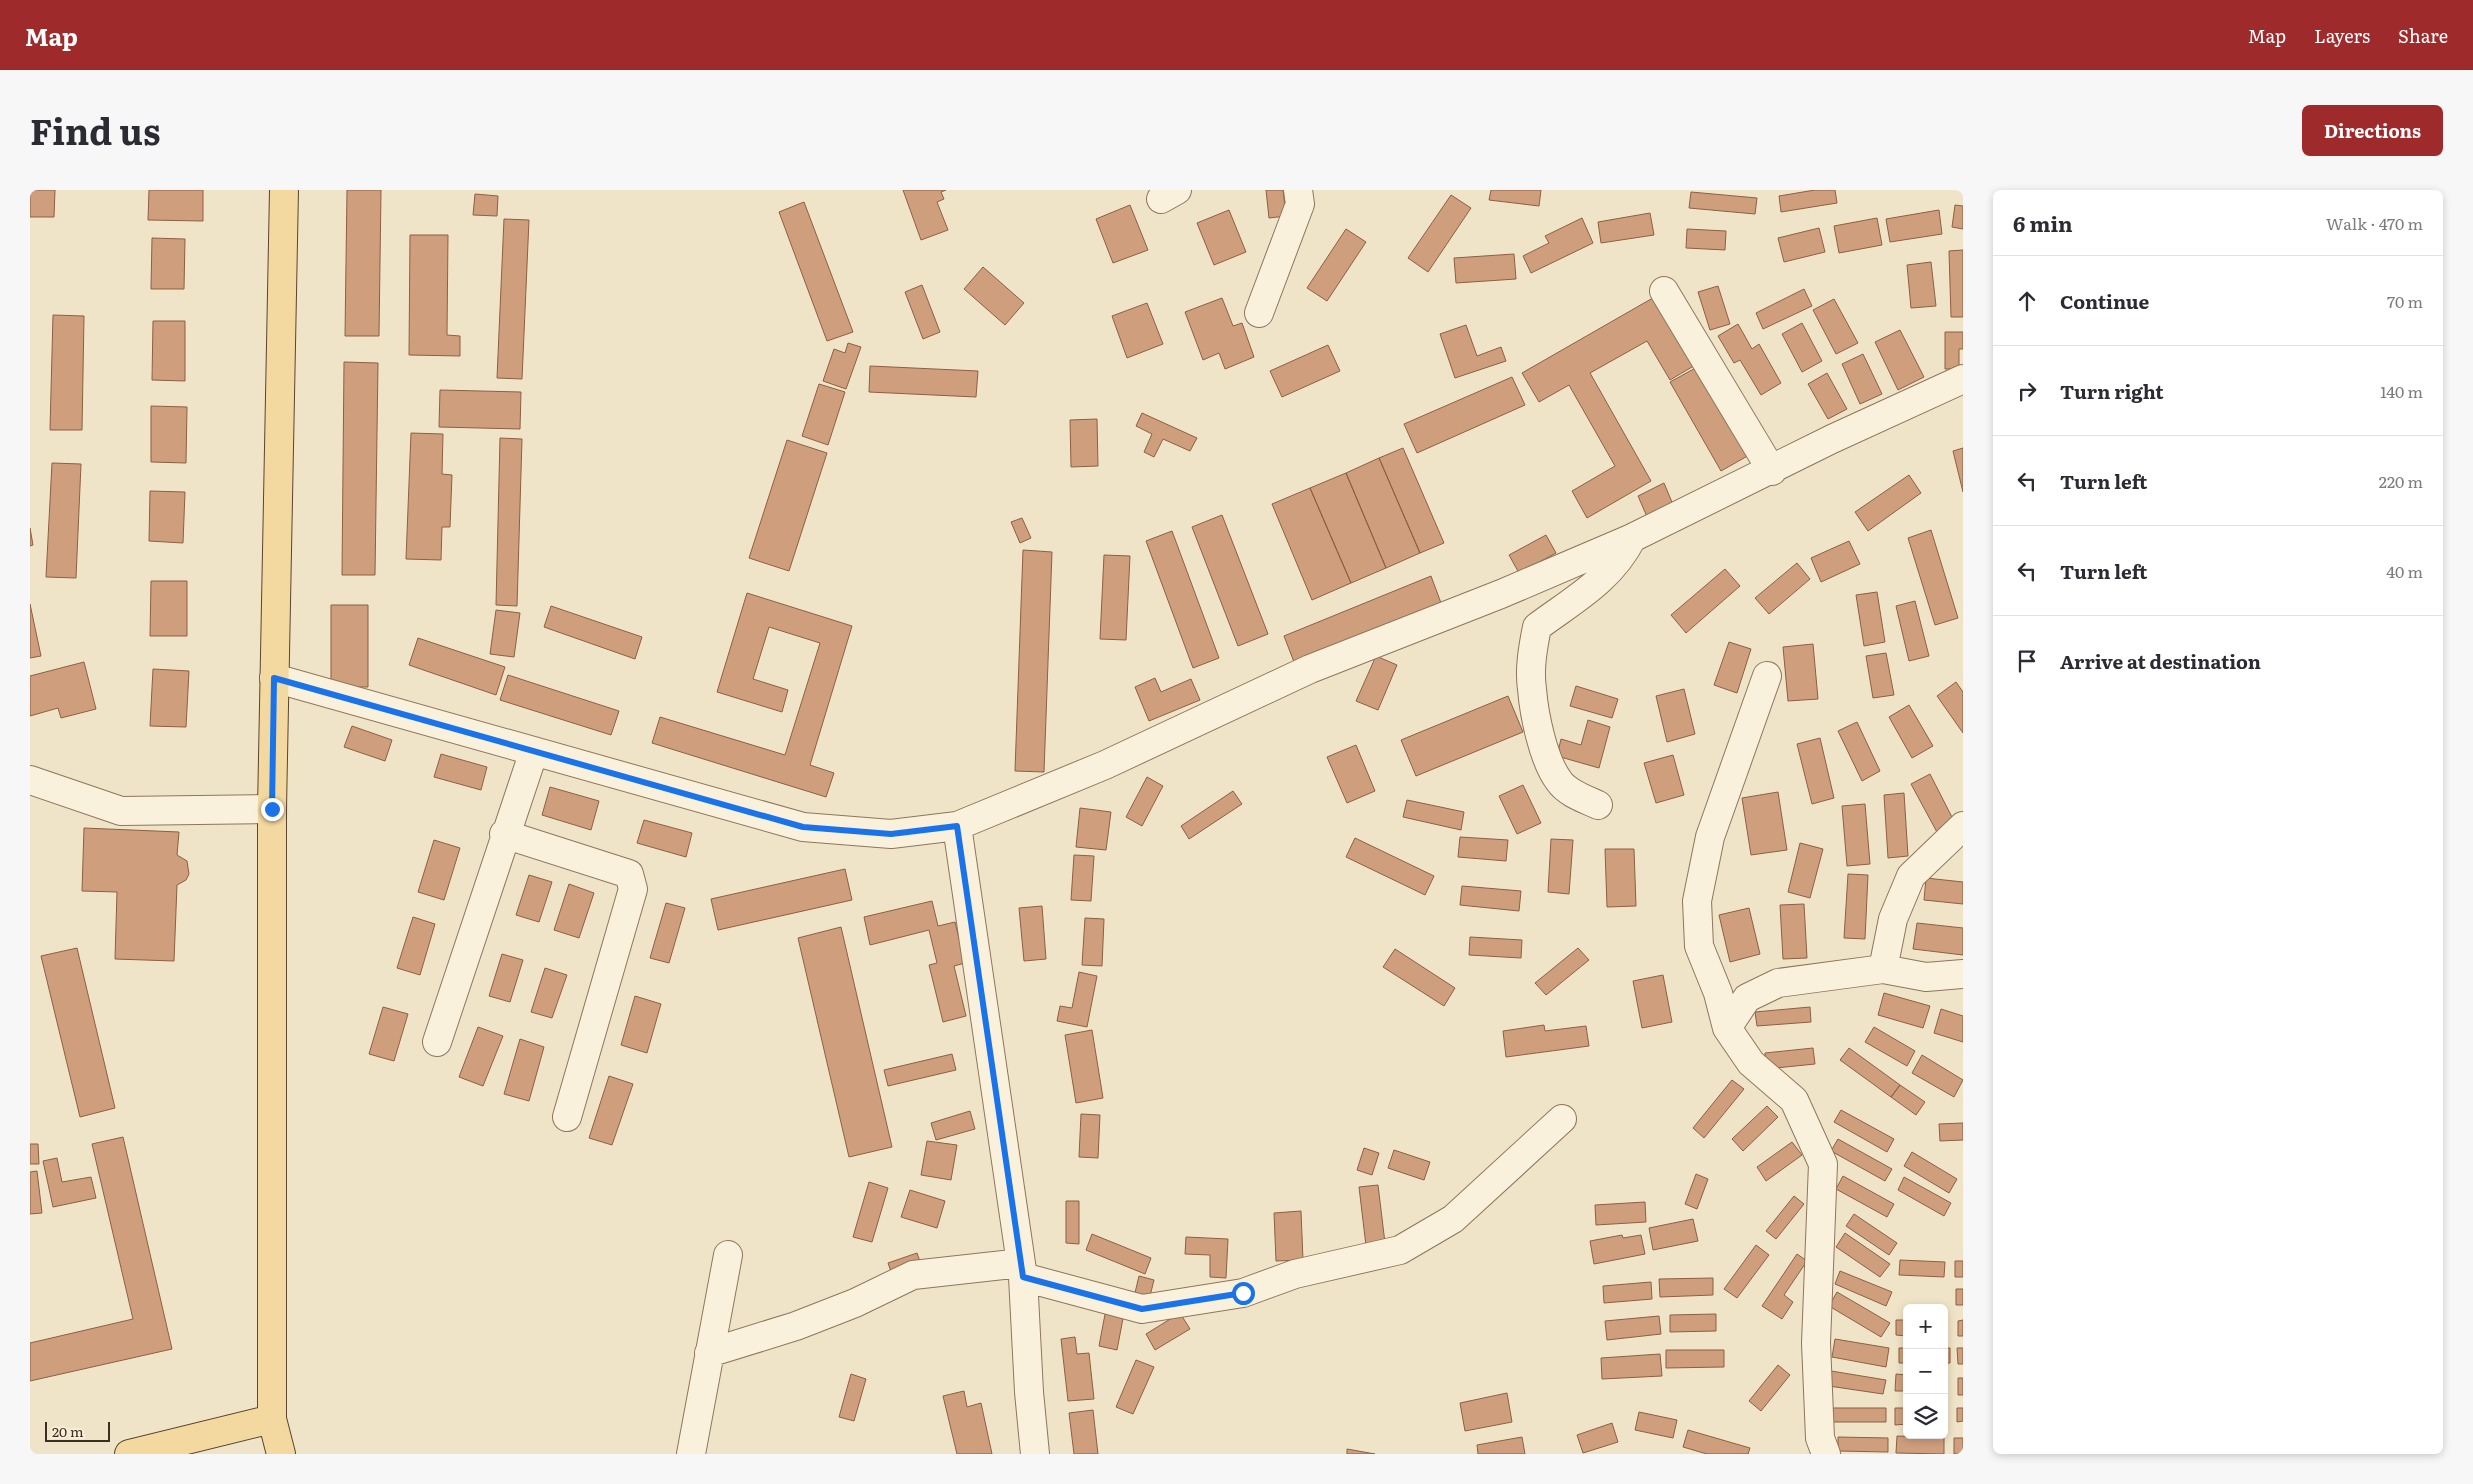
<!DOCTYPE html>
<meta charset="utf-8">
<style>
body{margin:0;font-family:Literata,serif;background:#f7f7f7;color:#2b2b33}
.controls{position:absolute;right:15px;bottom:15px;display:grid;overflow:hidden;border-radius:8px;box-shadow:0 2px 8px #0003}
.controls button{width:45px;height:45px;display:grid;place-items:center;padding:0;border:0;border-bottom:1px solid #e1e1e2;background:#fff;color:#2b2b33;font:25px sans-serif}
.scale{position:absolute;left:15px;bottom:12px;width:65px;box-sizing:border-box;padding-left:5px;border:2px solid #3d2e20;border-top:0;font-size:14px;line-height:18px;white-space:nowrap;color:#3d2e20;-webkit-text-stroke:4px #f7eed8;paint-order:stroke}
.stop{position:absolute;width:15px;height:15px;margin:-11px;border:4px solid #1a73e8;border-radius:50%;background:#fff}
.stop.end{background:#1a73e8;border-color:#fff;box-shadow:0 1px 5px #0008}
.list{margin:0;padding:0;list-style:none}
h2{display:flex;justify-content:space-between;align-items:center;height:65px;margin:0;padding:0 20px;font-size:21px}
h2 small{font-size:16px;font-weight:400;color:#7c7c81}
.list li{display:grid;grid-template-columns:32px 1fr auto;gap:15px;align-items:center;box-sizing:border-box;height:90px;padding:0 20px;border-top:1px solid #e1e1e2}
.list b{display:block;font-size:19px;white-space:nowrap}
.list em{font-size:16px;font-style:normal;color:#7c7c81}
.icon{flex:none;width:28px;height:28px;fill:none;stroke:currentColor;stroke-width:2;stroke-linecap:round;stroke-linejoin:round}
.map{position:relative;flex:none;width:1933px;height:1264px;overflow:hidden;border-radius:8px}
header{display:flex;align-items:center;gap:30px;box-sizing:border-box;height:70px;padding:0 25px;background:#9e2a2b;color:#fff}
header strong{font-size:24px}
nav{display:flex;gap:28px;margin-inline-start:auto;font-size:18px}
.intro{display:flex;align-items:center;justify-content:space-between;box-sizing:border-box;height:120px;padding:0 30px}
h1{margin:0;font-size:35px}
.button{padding:12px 22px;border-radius:8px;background:#9e2a2b;color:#fff;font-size:18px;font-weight:700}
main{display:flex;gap:30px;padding:0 30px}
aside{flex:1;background:#fff;border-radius:8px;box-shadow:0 2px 8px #0003}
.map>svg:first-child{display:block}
.building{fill:#cf9f7d;stroke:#8d5f41}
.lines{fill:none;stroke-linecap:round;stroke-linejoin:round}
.minor-casing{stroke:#8d765c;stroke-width:30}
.major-casing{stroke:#5b4430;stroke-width:30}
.minor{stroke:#faf1dc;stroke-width:28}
.major{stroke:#f3d9a0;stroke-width:28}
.route{stroke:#1a73e8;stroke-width:6}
</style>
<header>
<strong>Map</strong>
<nav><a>Map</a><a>Layers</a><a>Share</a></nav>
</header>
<div class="intro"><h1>Find us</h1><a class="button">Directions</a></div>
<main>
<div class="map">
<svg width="1933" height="1264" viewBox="0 0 1933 1264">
<rect width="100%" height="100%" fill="#f0e4c8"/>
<path class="building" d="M0,0h25l-1,27h-24z
M119,0h54v31l-55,-1z
M317,0h34l-2,146h-34z
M873,0h43l-5,2 3,7 -7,3 11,28 -27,10z
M1236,0h17l3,26 -17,2z
M1461,0h50l-2,16 -50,-6z
M1785,0h20l2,13 -56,9 -2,-16z
M1661,2l66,6 -2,16 -66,-6z
M445,4l23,2 -1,20 -24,-1z
M1421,5l20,13 -43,64 -20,-14z
M774,12l49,130 -26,9 -48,-129z
M1100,15l18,45 -35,13 -17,-44z
M1925,15l8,1v23l-11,-2z
M1199,20l17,42 -32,13 -17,-42z
M1909,20l3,24 -52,8 -4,-23z
M1620,23l4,22 -53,8 -3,-21z
M1552,28l11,25 -62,30 -8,-17 26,-13 -4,-7z
M1847,28l5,27 -43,8 -5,-27z
M474,29l25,1 -7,159 -25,-1z
M1789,38l6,24 -41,10 -6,-24z
M1316,39l20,13 -39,59 -20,-13z
M1657,39l39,2 -1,19 -39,-2z
M380,45h38l-1,100 13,1v20l-51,-1z
M122,48l33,1 -1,50h-33z
M1933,60v67h-12l-2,-66z
M1484,64l2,25 -60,4 -2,-25z
M1901,72l5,44 -25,2 -4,-43z
M953,77l41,36 -19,22 -41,-36z
M892,95l18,47 -17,7 -18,-47z
M1688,96l12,38 -20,6 -12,-38z
M1774,99l8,17 -49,23 -7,-16z
M1628,105l39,69 -27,16 -23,-39 -57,32 61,108 -64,37 -15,-27 43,-25 -46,-81 -30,17 -17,-29z
M1192,108l11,28 9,-3 12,34 -29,12 -6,-16 -16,7 -18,-48z
M1804,109l24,44 -22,11 -23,-44z
M1117,113l16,41 -36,14 -15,-42z
M23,125l31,1 -2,114h-32z
M123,131h32v60l-33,-1z
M1772,133l20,38 -20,11 -20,-38z
M1708,134l14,25 7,-5 22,39 -20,12 -21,-35 -6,3 -16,-27z
M1436,135l11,31 24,-9 5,14 -51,17 -15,-44z
M1870,140l24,47 -26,13 -23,-48z
M1915,142h18v17h-4v20h-14z
M818,153l13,4 -15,42 -23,-8 11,-32 11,4z
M1298,155l12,26 -58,26 -12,-26z
M1833,164l19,40 -22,10 -18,-40z
M314,172l34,1 -3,212h-33z
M1671,175l50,89 -30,17 -51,-89z
M840,176l108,5 -2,26 -107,-5z
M1797,183l20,36 -19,10 -20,-35z
M1482,187l13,28 -108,48 -13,-29z
M789,194l26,8 -17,53 -26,-9z
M410,200l81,2 -1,37 -81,-2z
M121,216l36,1 -1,56 -35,-1z
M1112,223l55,25 -7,13 -27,-12 -9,18 -10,-5 8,-18 -16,-8z
M1067,229l1,47 -27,1 -1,-47z
M381,243l32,1 -1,40 10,1 -2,52h-8l-1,33 -35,-1z
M470,248l22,1 -5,167 -21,-1z
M757,250l40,13 -38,118 -40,-13z
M1373,258l41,95 -24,10 -41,-95z
M1933,258v44l-10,-41z
M1349,268l41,95 -34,15 -40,-95z
M22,273l29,1 -5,114 -30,-1z
M1316,283l40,95 -35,15 -41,-95z
M1879,285l12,18 -53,38 -13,-19z
M1634,293l10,24 -26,12 -10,-23z
M1280,298l41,95 -39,17 -40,-96z
M120,301l35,1 -2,51 -34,-2z
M1192,325l46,119 -30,12 -46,-119z
M992,328l9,20 -11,5 -9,-21z
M0,338l3,17 -3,1z
M1901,340l27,88 -23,7 -27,-87z
M1142,341l47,127 -26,10 -47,-127z
M1516,345l10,18 -37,20 -10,-18z
M1819,351l11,23 -39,18 -10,-24z
M993,360l29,2 -8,220 -29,-1z
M1074,365l26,1 -4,84 -26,-1z
M1767,373l13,16 -41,35 -14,-16z
M1695,379l15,17 -54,47 -15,-18z
M1401,386l10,27 -147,59 -10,-26z
M121,391h36v55h-37z
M1847,402l8,50 -21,4 -8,-51z
M717,403l105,33 -42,139 24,8 -8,24 -174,-54 8,-26 125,38 35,-112 -51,-16 -16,52 35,11 -6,22 -65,-20z
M1885,411l14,55 -20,5 -13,-55z
M0,414l11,52 -11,2z
M301,415h37v82h-37z
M521,416l91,31 -7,22 -91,-32z
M466,420l24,3 -6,44 -24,-3z
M388,448l87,29 -9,28 -87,-30z
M1699,452l22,7 -14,44 -23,-8z
M1783,454l5,55 -30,2 -5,-54z
M1856,463l8,42 -21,3 -7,-42z
M1346,466l21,9 -19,45 -22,-9z
M54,472l12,47 -35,9 -3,-10 -28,8v-40z
M123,479l36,2 -3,56 -36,-1z
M478,485l111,36 -8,24 -111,-35z
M1125,488l6,14 30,-13 9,21 -51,21 -14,-34z
M1926,492l7,10v41l-26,-37z
M1546,496l42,13 -6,19 -42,-12z
M1654,499l11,45 -28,8 -11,-46z
M1478,506l15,36 -107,44 -15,-36z
M1879,515l24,41 -21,12 -23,-41z
M1558,530l22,7 -11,41 -42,-12 4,-17 20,6z
M1827,532l23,49 -18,10 -24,-50z
M322,536l40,14 -7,21 -41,-14z
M1790,548l14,60 -22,6 -15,-60z
M1326,555l19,46 -28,12 -20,-46z
M411,564l46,13 -6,23 -47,-13z
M1643,565l11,40 -28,8 -12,-40z
M1900,584l26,51 -18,9 -27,-50z
M1117,587l16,9 -21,40 -16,-9z
M1493,595l18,38 -24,11 -18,-38z
M520,597l49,14 -8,29 -49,-15z
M1203,601l9,13 -53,35 -8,-13z
M1748,602l9,58 -36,5 -9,-57z
M1874,603l4,63 -20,2 -4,-63z
M1377,610l57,12 -3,18 -58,-13z
M1835,614l5,60 -23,2 -5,-60z
M1050,618l31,4 -5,38 -30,-3z
M614,630l48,13 -6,24 -49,-14z
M54,638l95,4 -2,23 10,6 2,13 -3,6 -9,5 -3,76 -59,-2 2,-67 -35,-1z
M1430,647l48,3 -2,21 -48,-4z
M1325,648l79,38 -9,19 -79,-38z
M1521,649l22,1 -4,54 -21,-2z
M404,650l26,8 -16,52 -26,-8z
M1770,653l23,6 -13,49 -22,-6z
M1575,659h29l2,57 -29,1z
M1044,665l20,1 -3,45 -20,-1z
M815,679l7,31 -134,30 -7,-31z
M1818,684l20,1 -3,64 -21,-1z
M499,685l23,7 -13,40 -23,-7z
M1896,688l37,4v22l-39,-4z
M539,694l25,9 -15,45 -25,-8z
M1432,696l59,5 -2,20 -59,-6z
M902,711l6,25 17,-4 10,41 -11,3 12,50 -23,6 -14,-57 8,-2 -8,-33 -59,15 -6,-28z
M636,713l19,5 -16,55 -19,-5z
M1774,714l3,54 -24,1 -3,-54z
M1012,716l4,53 -22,2 -5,-53z
M1719,718l11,46 -30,8 -11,-47z
M383,727l22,7 -15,51 -23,-7z
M1055,728l19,1 -2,47 -20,-1z
M1887,733l46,5v27l-50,-6z
M811,737l51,220 -43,10 -51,-219z
M1440,747l52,3 -1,18 -52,-3z
M47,758l38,160 -35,9 -39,-161z
M1548,758l11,12 -43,35 -11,-12z
M1365,759l60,39 -11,18 -61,-39z
M472,764l21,6 -13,42 -21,-6z
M515,778l22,7 -15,43 -21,-6z
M1049,782l18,4 -10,51 -30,-6 3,-15 12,2z
M1633,785l9,47 -30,6 -9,-47z
M1854,803l46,13 -7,22 -45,-13z
M605,806l26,8 -14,49 -26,-8z
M353,817l25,7 -14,47 -25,-7z
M1780,817l1,15 -54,4 -2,-14z
M1911,819l22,7v26l-29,-9z
M1514,835l1,6 41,-5 3,20 -83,11 -3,-26z
M448,837l25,9 -20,50 -24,-9z
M1844,837l41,24 -8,15 -42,-24z
M1062,840l11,68 -27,5 -11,-68z
M490,849l24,8 -15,54 -25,-7z
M1783,858l2,16 -49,5 -1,-16z
M1819,858l51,37 -9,12 -51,-37z
M922,864l4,16 -68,16 -4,-16z
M1892,865l41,25 -9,17 -42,-24z
M579,886l24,8 -21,61 -23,-7z
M1702,890l12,9 -40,49 -11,-10z
M1870,895l25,17 -9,13 -25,-18z
M1737,916l11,11 -35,34 -11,-12z
M1811,920l53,29 -7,13 -53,-30z
M940,921l5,18 -39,11 -5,-17z
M1051,924l19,1 -2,43 -19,-1z
M1933,933v17l-23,1 -1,-17z
M93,947l49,212 -142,32v-38l103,-24 -41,-175z
M1808,949l54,30 -7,12 -54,-30z
M897,951l30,4 -6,35 -30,-5z
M1762,952l10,13 -36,26 -9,-14z
M0,954h8l1,20h-9z
M1334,958l15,5 -7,22 -15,-5z
M1364,960l36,12 -6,18 -36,-12z
M1882,962l45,27 -8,14 -45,-27z
M27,968l5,24 29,-5 5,21 -43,9 -10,-46z
M7,981l5,42 -12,1v-42z
M1666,984l12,5 -11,30 -12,-5z
M1813,986l51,28 -7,13 -51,-28z
M1874,987l47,26 -7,13 -46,-26z
M839,992l19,6 -16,54 -19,-5z
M1348,995l7,58 -19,3 -7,-59z
M880,1000l35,11 -8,27 -36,-11z
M1764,1006l10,8 -28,35 -10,-8z
M1036,1011h13v43l-13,-1z
M1615,1012l1,20 -50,3 -1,-20z
M1271,1021l2,49 -27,1 -2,-48z
M1824,1024l43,29 -8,12 -43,-29z
M1663,1029l5,22 -45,9 -4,-22z
M1815,1043l45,31 -10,13 -44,-30z
M1062,1044l59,24 -6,16 -59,-24z
M1592,1045l1,3 18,-3 4,19 -51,10 -4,-23z
M1156,1047l42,2 -2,39 -16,-1v-22l-25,-1z
M1726,1055l13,10 -32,43 -13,-9z
M887,1063l5,14 -29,10 -5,-14z
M1767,1064l10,7 -23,34 9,7 -11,17 -20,-13z
M1870,1070l45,2 -1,15 -45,-2z
M1925,1071h8v16h-8z
M1810,1081l52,21 -6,14 -51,-22z
M1109,1086l15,4 -5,20 -15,-3z
M1683,1088v17l-53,2 -1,-18z
M1621,1092l1,17 -48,4 -1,-17z
M1926,1099h7v16h-7z
M1807,1102l53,31 -9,14 -52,-31z
M1076,1119l18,4 -7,37 -18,-4z
M1150,1123l10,16 -35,21 -9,-16z
M1686,1124v17l-46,1v-17z
M1629,1126l2,18 -54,6 -2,-19z
M1866,1130h11v16l-11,-1z
M1914,1130h2v13h-2z
M1933,1130v16h-5v-15z
M1045,1147l2,17 12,-1 5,46 -26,2 -7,-62z
M1805,1149l54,9 -3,19 -54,-10z
M1869,1158h8v15h-8z
M1914,1158h6v15h-6z
M1927,1158h6v16h-5z
M1636,1160h58v17l-58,1z
M1630,1164l2,22 -60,3 -1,-21z
M1106,1170l18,7 -21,47 -17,-7z
M1748,1175l12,10 -29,36 -12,-10z
M1795,1180l61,10 -3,14 -61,-9z
M821,1184l15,5 -12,42 -15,-4z
M1866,1184l11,1v16h-12z
M1928,1188h5v17h-5z
M934,1201l3,16 14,-4 11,51h-35l-14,-58z
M1477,1203l5,29 -47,9 -5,-28z
M1802,1218h54v14h-54z
M1865,1218h12v16l-12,1z
M1927,1218h6v13l-6,1z
M1063,1220l5,44h-24l-5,-41z
M1609,1222l38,8 -4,18 -38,-8z
M1582,1233l6,19 -35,11 -6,-18z
M1658,1240l62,18 -2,6h-41l-24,-7z
M1867,1246l47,2v16l-48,-1z
M1492,1247l3,17h-47l-1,-9z
M1808,1247l50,1v14l-50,-1z
M1924,1248h9v15l-9,1z
M1317,1259l28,5h-28z"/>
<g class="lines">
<defs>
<path id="minor" d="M1131,9l16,-9
M1634,101l108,180
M1229,123l41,-109 -2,-14
M1737,486l-57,161 -13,64 2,45 19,47 9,35 24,35 43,37 29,64 -7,179 4,95 6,16
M244,488l529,149 88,7 66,-8 148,-61 205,-96 191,-75 131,-56 200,-99 131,-60
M0,590l91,31 151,-2
M1568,615c-13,-6 -31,-12 -39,-24 -16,-21 -25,-67 -27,-92 -3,-20 1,-42 5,-62 36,-27 73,-46 95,-89
M927,636l66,451 6,115 6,62
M474,644l125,40 4,15 -66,228
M1853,779l43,8 37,-3
M1697,838l20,-30 31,-15 105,-14 10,-50 18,-43 52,-50
M407,852l97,-291
M993,1087l119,32 101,-16 52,-19 105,-24 53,-31 109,-100
M679,1163l87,-27 59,-23 58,-28 108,-12
M661,1264l37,-199"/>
<path id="major" d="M99,1264l143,-35
M251,1264l-9,-35v-610l12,-619"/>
</defs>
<use href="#minor" class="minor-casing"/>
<use href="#major" class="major-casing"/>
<use href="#minor" class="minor"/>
<use href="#major" class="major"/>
</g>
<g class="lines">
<path class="route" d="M242,619l2,-131 529,149 88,7 66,-8 66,451 119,32 101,-16"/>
</g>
</svg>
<div class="controls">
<button>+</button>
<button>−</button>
<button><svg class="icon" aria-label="layers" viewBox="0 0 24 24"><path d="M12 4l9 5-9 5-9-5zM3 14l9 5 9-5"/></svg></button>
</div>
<div class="scale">20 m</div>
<div class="stop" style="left:1213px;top:1103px"></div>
<div class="stop end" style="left:242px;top:619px"></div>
</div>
<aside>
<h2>6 min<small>Walk · 470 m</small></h2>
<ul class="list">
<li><svg class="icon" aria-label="ahead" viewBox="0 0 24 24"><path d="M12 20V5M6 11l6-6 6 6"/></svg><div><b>Continue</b></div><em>70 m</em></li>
<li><svg class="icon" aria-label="right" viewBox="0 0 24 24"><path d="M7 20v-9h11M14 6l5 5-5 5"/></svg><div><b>Turn right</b></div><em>140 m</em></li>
<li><svg class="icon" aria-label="left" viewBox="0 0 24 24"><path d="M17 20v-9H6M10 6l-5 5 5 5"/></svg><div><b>Turn left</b></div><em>220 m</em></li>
<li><svg class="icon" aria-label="left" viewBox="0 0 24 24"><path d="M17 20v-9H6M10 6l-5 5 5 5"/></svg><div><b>Turn left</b></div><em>40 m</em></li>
<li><svg class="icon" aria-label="arrive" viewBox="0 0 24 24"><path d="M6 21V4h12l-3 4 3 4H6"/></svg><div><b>Arrive at destination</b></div></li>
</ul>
</aside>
</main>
